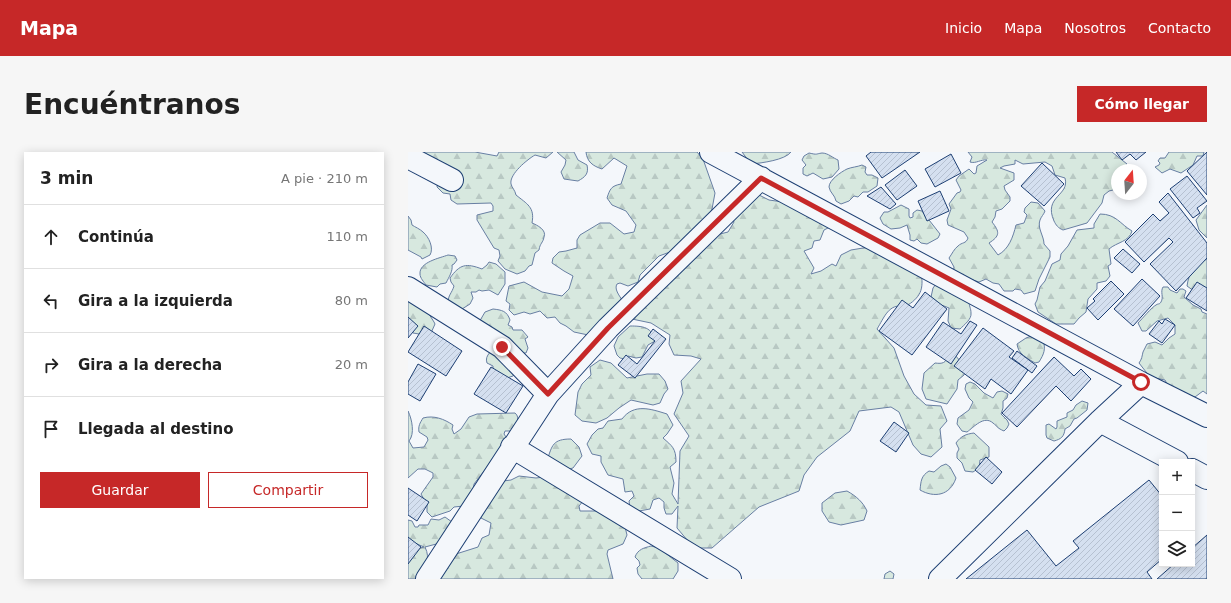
<!DOCTYPE html>
<html lang="es">
<meta charset="utf-8">
<style>
body{margin:0;font-family:"DejaVu Sans",sans-serif;background:#f6f6f6;color:#222}
.controls{position:absolute;right:12px;bottom:12px;display:grid;overflow:hidden;border-radius:0px;box-shadow:0 2px 10px #0003}
.controls button{width:36px;height:36px;display:grid;place-items:center;padding:0;border:0;border-bottom:1px solid #e0e0e0;background:#fff;color:#222;font:20px sans-serif}
.compass{position:absolute;left:703px;top:12px;width:36px;height:36px;border-radius:50%;background:#fff;box-shadow:0 2px 10px #0003;rotate:17deg}
.stop{position:absolute;width:12px;height:12px;margin:-9px;border:3px solid #c62828;border-radius:50%;background:#fff}
.stop.end{background:#c62828;border-color:#fff;box-shadow:0 1px 4px #0008}
.list{margin:0;padding:0;list-style:none}
h2{display:flex;justify-content:space-between;align-items:center;height:52px;margin:0;padding:0 16px;font-size:17px}
h2 small{font-size:13px;font-weight:400;color:#767676}
.list li{display:grid;grid-template-columns:26px 1fr auto;gap:12px;align-items:center;box-sizing:border-box;height:64px;padding:0 16px;border-top:1px solid #e0e0e0}
.list b{display:block;font-size:15px;white-space:nowrap}
.list em{font-size:13px;font-style:normal;color:#767676}
.actions{display:flex;gap:8px;padding:12px 16px}
.actions a{flex:1;padding:9px 0;border:1px solid #c62828;border-radius:0px;text-align:center;font-size:14px;color:#c62828}
.actions .main{background:#c62828;color:#fff}
.icon{flex:none;width:22px;height:22px;fill:none;stroke:currentColor;stroke-width:2;stroke-linecap:round;stroke-linejoin:round}
.map{position:relative;flex:none;width:799px;height:427px;overflow:hidden;border-radius:0px}
header{display:flex;align-items:center;gap:24px;box-sizing:border-box;height:56px;padding:0 20px;background:#c62828;color:#fff}
header strong{font-size:19px}
nav{display:flex;gap:22px;margin-inline-start:auto;font-size:14px}
.intro{display:flex;align-items:center;justify-content:space-between;box-sizing:border-box;height:96px;padding:0 24px}
h1{margin:0;font-size:28px}
.button{padding:10px 18px;border-radius:0px;background:#c62828;color:#fff;font-size:14px;font-weight:700}
main{display:flex;gap:24px;padding:0 24px}
aside{flex:1;background:#fff;border-radius:0px;box-shadow:0 2px 10px #0003}
.map>svg:first-child{display:block}
.forest{fill:url(#forest-firs);stroke:#687fa3}
.building{fill:url(#building-hatch);stroke:#1d3f73}
.lines{fill:none;stroke-linecap:round;stroke-linejoin:round}
.minor-casing{stroke:#1d3f73;stroke-width:24}
.minor{stroke:#f4f7fb;stroke-width:22}
.route{stroke:#c62828;stroke-width:5}
</style>
<header>
<strong>Mapa</strong>
<nav><a>Inicio</a><a>Mapa</a><a>Nosotros</a><a>Contacto</a></nav>
</header>
<div class="intro"><h1>Encuéntranos</h1><a class="button">Cómo llegar</a></div>
<main>
<aside>
<h2>3 min<small>A pie · 210 m</small></h2>
<ul class="list">
<li><svg class="icon" aria-label="ahead" viewBox="0 0 24 24"><path d="M12 20V5M6 11l6-6 6 6"/></svg><div><b>Continúa</b></div><em>110 m</em></li>
<li><svg class="icon" aria-label="left" viewBox="0 0 24 24"><path d="M17 20v-9H6M10 6l-5 5 5 5"/></svg><div><b>Gira a la izquierda</b></div><em>80 m</em></li>
<li><svg class="icon" aria-label="right" viewBox="0 0 24 24"><path d="M7 20v-9h11M14 6l5 5-5 5"/></svg><div><b>Gira a la derecha</b></div><em>20 m</em></li>
<li><svg class="icon" aria-label="arrive" viewBox="0 0 24 24"><path d="M6 21V4h12l-3 4 3 4H6"/></svg><div><b>Llegada al destino</b></div></li>
</ul>
<div class="actions"><a class="main">Guardar</a><a>Compartir</a></div>
</aside>
<div class="map">
<svg width="799" height="427" viewBox="0 0 799 427">
<defs>
<pattern id="forest-firs" width="22" height="20" patternUnits="userSpaceOnUse"><rect width="22" height="20" fill="#d7e8df"/><path d="M5 1l3.5 6h-7zM16 11l3.5 6h-7z" fill="#b8c8c3"/></pattern>
<pattern id="building-hatch" width="6" height="6" patternUnits="userSpaceOnUse"><rect width="6" height="6" fill="#d5e0f0"/><path d="M-1 1l2-2M0 6l6-6M5 7l2-2" fill="none" stroke="#b6c1d1"/></pattern>
</defs>
<rect width="100%" height="100%" fill="#f4f7fb"/>
<path class="forest" d="M9,0h58l22,4 2,-4h54l-7,6 -11,-3c-7,4 -26,19 -24,29 1,4 4,6 5,11 11,9 19,12 16,28 5,2 15,7 12,14 -1,6 -4,6 -5,13l-4,3 -3,12 -3,1 -4,5 -8,3 -12,-5 -7,-8 2,-5 -1,-6 -5,-2 -17,-28v-5l16,-4v-5l-2,-3 -34,1 -6,-4 -1,-6 -7,-1 -6,-6 3,-22 -3,-6 -6,2z
M149,0h17l4,8 9,5c2,9 -2,12 -9,16l-14,-2 -3,-7 4,-7 1,-5z
M178,0h111l6,7 12,34 -3,16 -10,22 -10,-1 -11,14 -11,8 -11,4 -19,19 -2,7 -10,4 -8,-3 -3,1c-3,5 2,11 5,16l-29,36 -19,-4 -8,-6 -6,-3 -5,-6 -8,1 -7,-7 -10,3 -6,-2 -10,3 -5,-5 1,-6 -4,-3 3,-15 15,-4 18,10 20,4 7,-7 4,-13 -9,-5 -12,-8 1,-5 6,-6 7,-1 11,-3v-8l3,-5 20,-12h10l14,11 10,-2 2,-7 -10,-14 -14,-6 -5,-7c3,-9 4,-12 14,-14l6,-18 -13,-8 -12,11c-9,-3 -15,-7 -16,-17z
M334,0h49c-6,8 -29,11 -40,12z
M560,0h144l15,12 -5,6h-5v19l-8,2 -5,4 -2,8 -15,20 -24,7c-5,-2 -7,-5 -9,-9 -11,-25 16,-25 11,-43l-10,-3 -3,-9 -7,-4 -22,2 -8,-4v4l-11,2 -4,2 14,5v7l-10,6 1,4 5,7v4l-8,8 -6,2 -1,6 -3,5c8,10 8,14 -3,21l9,12c11,-6 15,-18 18,-30l8,-2 3,-8 -3,-3 1,-4 6,-6 7,1 7,8c-1,3 -4,6 -5,9 -3,8 4,16 4,24l6,7v6l-11,22 -4,12 -11,3 -3,-4 -6,-1 -2,2h-9l-5,-7 -6,-1 -7,-4 -7,3 -6,-2h-6l-14,-7 1,-6 -5,-9c3,-4 5,-9 9,-12 4,-4 8,-2 10,-8l-4,-6 -16,-7 -1,-5 4,-11 -2,-5 8,-11 3,-1 1,-2 -5,-10 3,-4 10,-7 5,5 2,-1 1,-7 10,-6c-6,-1 -11,4 -17,2l2,-5z
M761,0h35l-1,4h-6l-4,9 -12,8 -11,-4 -8,4 -7,-6 4,-2 1,-2 -2,-2 2,-3h5z
M401,1c9,2 6,1 13,0 6,0 11,5 16,7l1,9 -7,8 -9,2 -10,-6 -6,3 -4,-2v-6l3,-3 -4,-5 2,-4z
M454,13l4,2 -1,5 2,3h5l6,3 -1,8 -9,6h-5l-5,5 -4,-1 -5,5 -8,3 -5,-3c-1,-6 -6,-8 -7,-14 0,-7 12,-15 18,-18 5,-2 10,-2 15,-4z
M341,38l20,10 21,3 46,21 -12,6 -4,10 -6,1 -2,7 -8,3 10,17 -3,6 10,-3 11,-7 4,2 5,-11 10,-5 18,-3 52,24c3,19 0,26 -16,36 -16,-5 -21,11 -28,22l17,19 10,28 10,18 12,11 15,1 6,15 -7,8 2,18 -11,10 -10,-3 -8,-9 -14,-33 -8,-5 -32,4 -9,20 -33,26 -13,18 -5,16 -40,16 -47,41h-18l-17,-20 1,-22 -6,8h-6l-2,-6v-6l-5,-4 -6,2 -3,9 -11,2 -9,-3 -1,-7 5,-5 -2,-5 -7,1 -2,-13 -15,-4 -7,-13v-6l-9,-2 -5,-10 5,-9 6,-6 5,-1 5,-7 14,-2c12,-16 29,-10 45,-5l6,11 -6,9 -4,4c9,8 13,10 13,24l-6,5 4,16 -2,11 6,10 2,-53 9,-15 -15,-22 9,-21 -2,-12 20,-22 -10,-3 -17,-1 -5,-11 1,-9 -19,-12 -19,-4 84,-84 12,-3 6,-10 -3,-7z
M493,53l8,4v7l1,2 3,-1v-4l4,-3 5,1 18,23 -2,4 -11,6 -6,-1 -4,-4 -3,2 -4,-1v-5l-3,-10 -7,3 -9,1 -8,-5 -3,-6 4,-6h4z
M799,53v33l-8,-8 -3,-10z
M692,62c16,0 20,10 32,17 -3,11 -15,11 -23,18l2,15 -3,2 2,10 -4,5 -9,2v6l-9,10 -2,13 -7,6 -5,6h-18l-18,-12 -3,-8 2,-4 3,-13 5,-6 7,-17 8,-4 1,-6 7,-8 9,-16 17,-2v-4z
M0,64l3,4 1,5c3,2 8,4 11,7 6,5 11,16 7,23l-8,4 -1,-2 -13,-7z
M40,103l7,1 2,4 -3,4 -2,1c1,6 -3,12 -6,18l-6,1 -3,3 -11,-2c-2,-3 -6,-7 -6,-11 -1,-12 20,-16 28,-19z
M799,107v37l-13,-5 -7,-5c2,-14 7,-21 20,-27z
M81,110l7,2 9,8v12l-7,11 -9,-5 -7,1 -3,-1 -3,2h-5l2,6 -3,6 -8,5 -14,-6c0,-8 4,-10 6,-17l-3,-4 -1,-4c10,-14 16,-15 32,-9l5,-4z
M0,129l26,41 1,2 -4,9 -6,2 -12,-2 -5,-13z
M528,132l33,16c0,7 2,8 2,13 1,6 -7,12 -11,16l-9,-1 -3,-7 1,-13 -10,-4 -8,-7 2,-9z
M755,135h5l2,3 7,3 3,-4h3l3,2 -2,6 9,8 8,4 1,3 5,2v80l-4,-3 -8,6 -7,-2 -20,-9 -3,-6 -15,-3 -11,-14c3,-4 3,-7 4,-11 1,-3 3,-5 4,-8l8,-2 7,3 7,-7 6,-4v-9l-7,-7 -11,3 -11,10h-4l-4,-8c4,-4 14,-16 18,-18 3,-2 3,0 5,-3 3,-5 -1,-10 2,-15z
M85,157c9,1 14,2 17,11l-2,5 4,2 1,3h9l6,7 -3,2 3,9 -2,5h-4l-44,-29 7,-12z
M222,174c13,0 22,1 25,15l-7,4 -6,12 -6,1 -8,-2 -3,3 -5,-1 -3,-3 -3,-9 4,-9z
M626,183l9,5c3,9 1,14 -4,22l-4,1c-8,-5 -17,-9 -18,-19l9,-6z
M90,193l4,4 -3,11 16,13 -2,3 -6,2 -14,-8v-4l-6,-3c-3,-8 6,-13 11,-18z
M547,203l11,13 -2,7 -6,5 -1,9 -10,15 -21,-5 -4,-10 2,-16 11,-10c8,1 10,0 14,-7z
M192,208l11,3 16,15 20,-4h12l6,7 3,8 -4,5 -4,9 -7,2 -22,-5 -12,8 -12,10 -11,5 -14,-2 -7,-6 3,-23 4,-8 9,-9 -1,-8z
M562,230l5,2 9,9 9,5 4,-6 5,-1 6,3 -1,4 -4,3v7l-2,6 6,6 2,4 -2,4 -3,3c-7,-3 -6,-4 -11,-8 -9,-8 -19,4 -26,9l-5,-1 -5,-7 1,-6 11,-8 4,-8 -4,-4 -4,-9 1,-5z
M674,249l6,2 -1,7 -10,8 -3,1 -4,7 -5,3c-1,8 -4,10 -11,12l-7,-3 -1,-3v-10l3,-1 7,5 1,-2v-6l10,-4v-4l6,-3 3,-5z
M0,259c4,8 7,23 1,30l4,7 11,-1 4,-7 -1,-3 -8,-5c-1,-6 1,-9 4,-14 11,-3 21,1 30,7l-1,4 2,5 7,-5 8,-12 8,-3 38,-1c6,5 1,12 -2,18h-8l-1,3 4,6 -34,44 -1,8 -9,14 -10,1 -4,4 -18,6 -5,-5v-7l-6,-11 12,-17v-4l-8,-4h-7l-10,9z
M566,281l15,14v10l-9,3 -1,8 -6,4 -8,-1 -3,-8 -5,-5v-5l2,-4 -3,-6c5,-7 10,-9 18,-10z
M163,287l8,8 3,9 -9,12 -11,3 -15,-10c5,-16 6,-22 24,-22z
M538,312l4,3 6,11c-6,18 -22,20 -36,12 1,-9 1,-14 9,-19l5,1 7,-6z
M111,324l17,2 8,-1 44,18 -9,11 1,5h23l21,12 3,12 -4,9 -15,6 -1,4 6,25h-173l16,-25 22,-7 4,-9 7,-3 2,-12 -10,-5 -1,-8 23,-29 8,-1z
M439,339c9,5 16,11 20,20l-3,9 -23,5 -12,-3 -7,-11v-8l13,-10z
M37,365l7,5 -12,21 -15,4c6,12 0,21 -5,32h-12v-17l9,-13 7,-2 -16,-7v-20l4,1 3,6h3l1,-2h9l3,-6 8,1z
M243,394l8,2 19,15v8l-5,8h-31l-4,-5 -1,-6 3,-3 -1,-4 -4,-4c3,-8 9,-9 16,-11z
M482,419l4,3 -1,5h-9l1,-5z"/>
<path class="building" d="M463,0h49l-38,26 -16,-22z
M708,0h30l-10,8 -6,-6 -8,6z
M799,0v43l-20,-24z
M543,2l10,19 -26,14 -10,-18z
M634,11l22,21 -20,22 -23,-20z
M497,18l12,16 -20,14 -12,-15z
M779,24l20,25 -10,7 3,5 -7,5 -23,-29z
M473,35l15,17 -6,5 -23,-13z
M532,39l9,20 -22,10 -9,-20z
M760,41l39,50v15l-31,33 -26,-27 23,-22 -4,-4 -25,24 -19,-20 28,-28 7,7 9,-8 -10,-11z
M715,97l17,15 -8,9 -18,-15z
M734,127l18,17 -27,30 -19,-17z
M703,129l13,13 -26,26 -11,-12 8,-7 -2,-2z
M789,130l10,6v23l-21,-13z
M517,140l22,17 -35,46 -33,-24 23,-31 11,8z
M0,165l10,9 -10,12z
M757,167l10,6 -13,18 -13,-9 10,-13 3,3z
M562,169l7,4 -26,39 -25,-17 17,-25 18,12z
M16,174l38,25 -16,25 -38,-24z
M575,176l31,23 -5,6 19,13 -17,24 -20,-15 -6,10 -31,-23z
M245,177l13,10 -31,39 -17,-13 8,-10 11,9 18,-23 -7,-5z
M609,199l20,15 -5,7 -20,-15z
M646,205l20,19 7,-7 10,10 -20,22 -15,-15 -39,41 -15,-14z
M10,212l18,10 -16,27 -12,-7v-12z
M83,215l32,19 -17,27 -32,-19z
M486,270l15,11 -13,19 -16,-11z
M578,305l16,15 -10,12 -17,-14z
M741,328l13,16v63l-15,13 5,7h-186l61,-49 29,36 23,-18 -6,-7z
M0,336l21,14 -12,19 -9,-6z
M799,383v44h-50l17,-15h18v-16z
M0,385l13,10 -13,17z"/>
<g class="lines">
<defs>
<path id="minor" d="M303,0l430,231 66,33
M0,5l44,23
M0,136l94,59 46,47
M692,269l77,41
M104,295l218,132
M784,318l15,8
M19,427l121,-185 60,-66 153,-150
M532,427l160,-158 41,-38"/>
</defs>
<use href="#minor" class="minor-casing"/>
<use href="#minor" class="minor"/>
</g>
<g class="lines">
<path class="route" d="M94,195l46,47 60,-66 153,-150 380,204"/>
</g>
</svg>
<div class="controls">
<button>+</button>
<button>−</button>
<button><svg class="icon" aria-label="layers" viewBox="0 0 24 24"><path d="M12 4l9 5-9 5-9-5zM3 14l9 5 9-5"/></svg></button>
</div>
<svg class="compass" viewBox="-18 -18 36 36"><path d="M0-13l5 13h-10z" fill="#e53935"/><path d="M0 13l5-13h-10z" fill="#767676"/></svg>
<div class="stop" style="left:733px;top:230px"></div>
<div class="stop end" style="left:94px;top:195px"></div>
</div>
</main>
